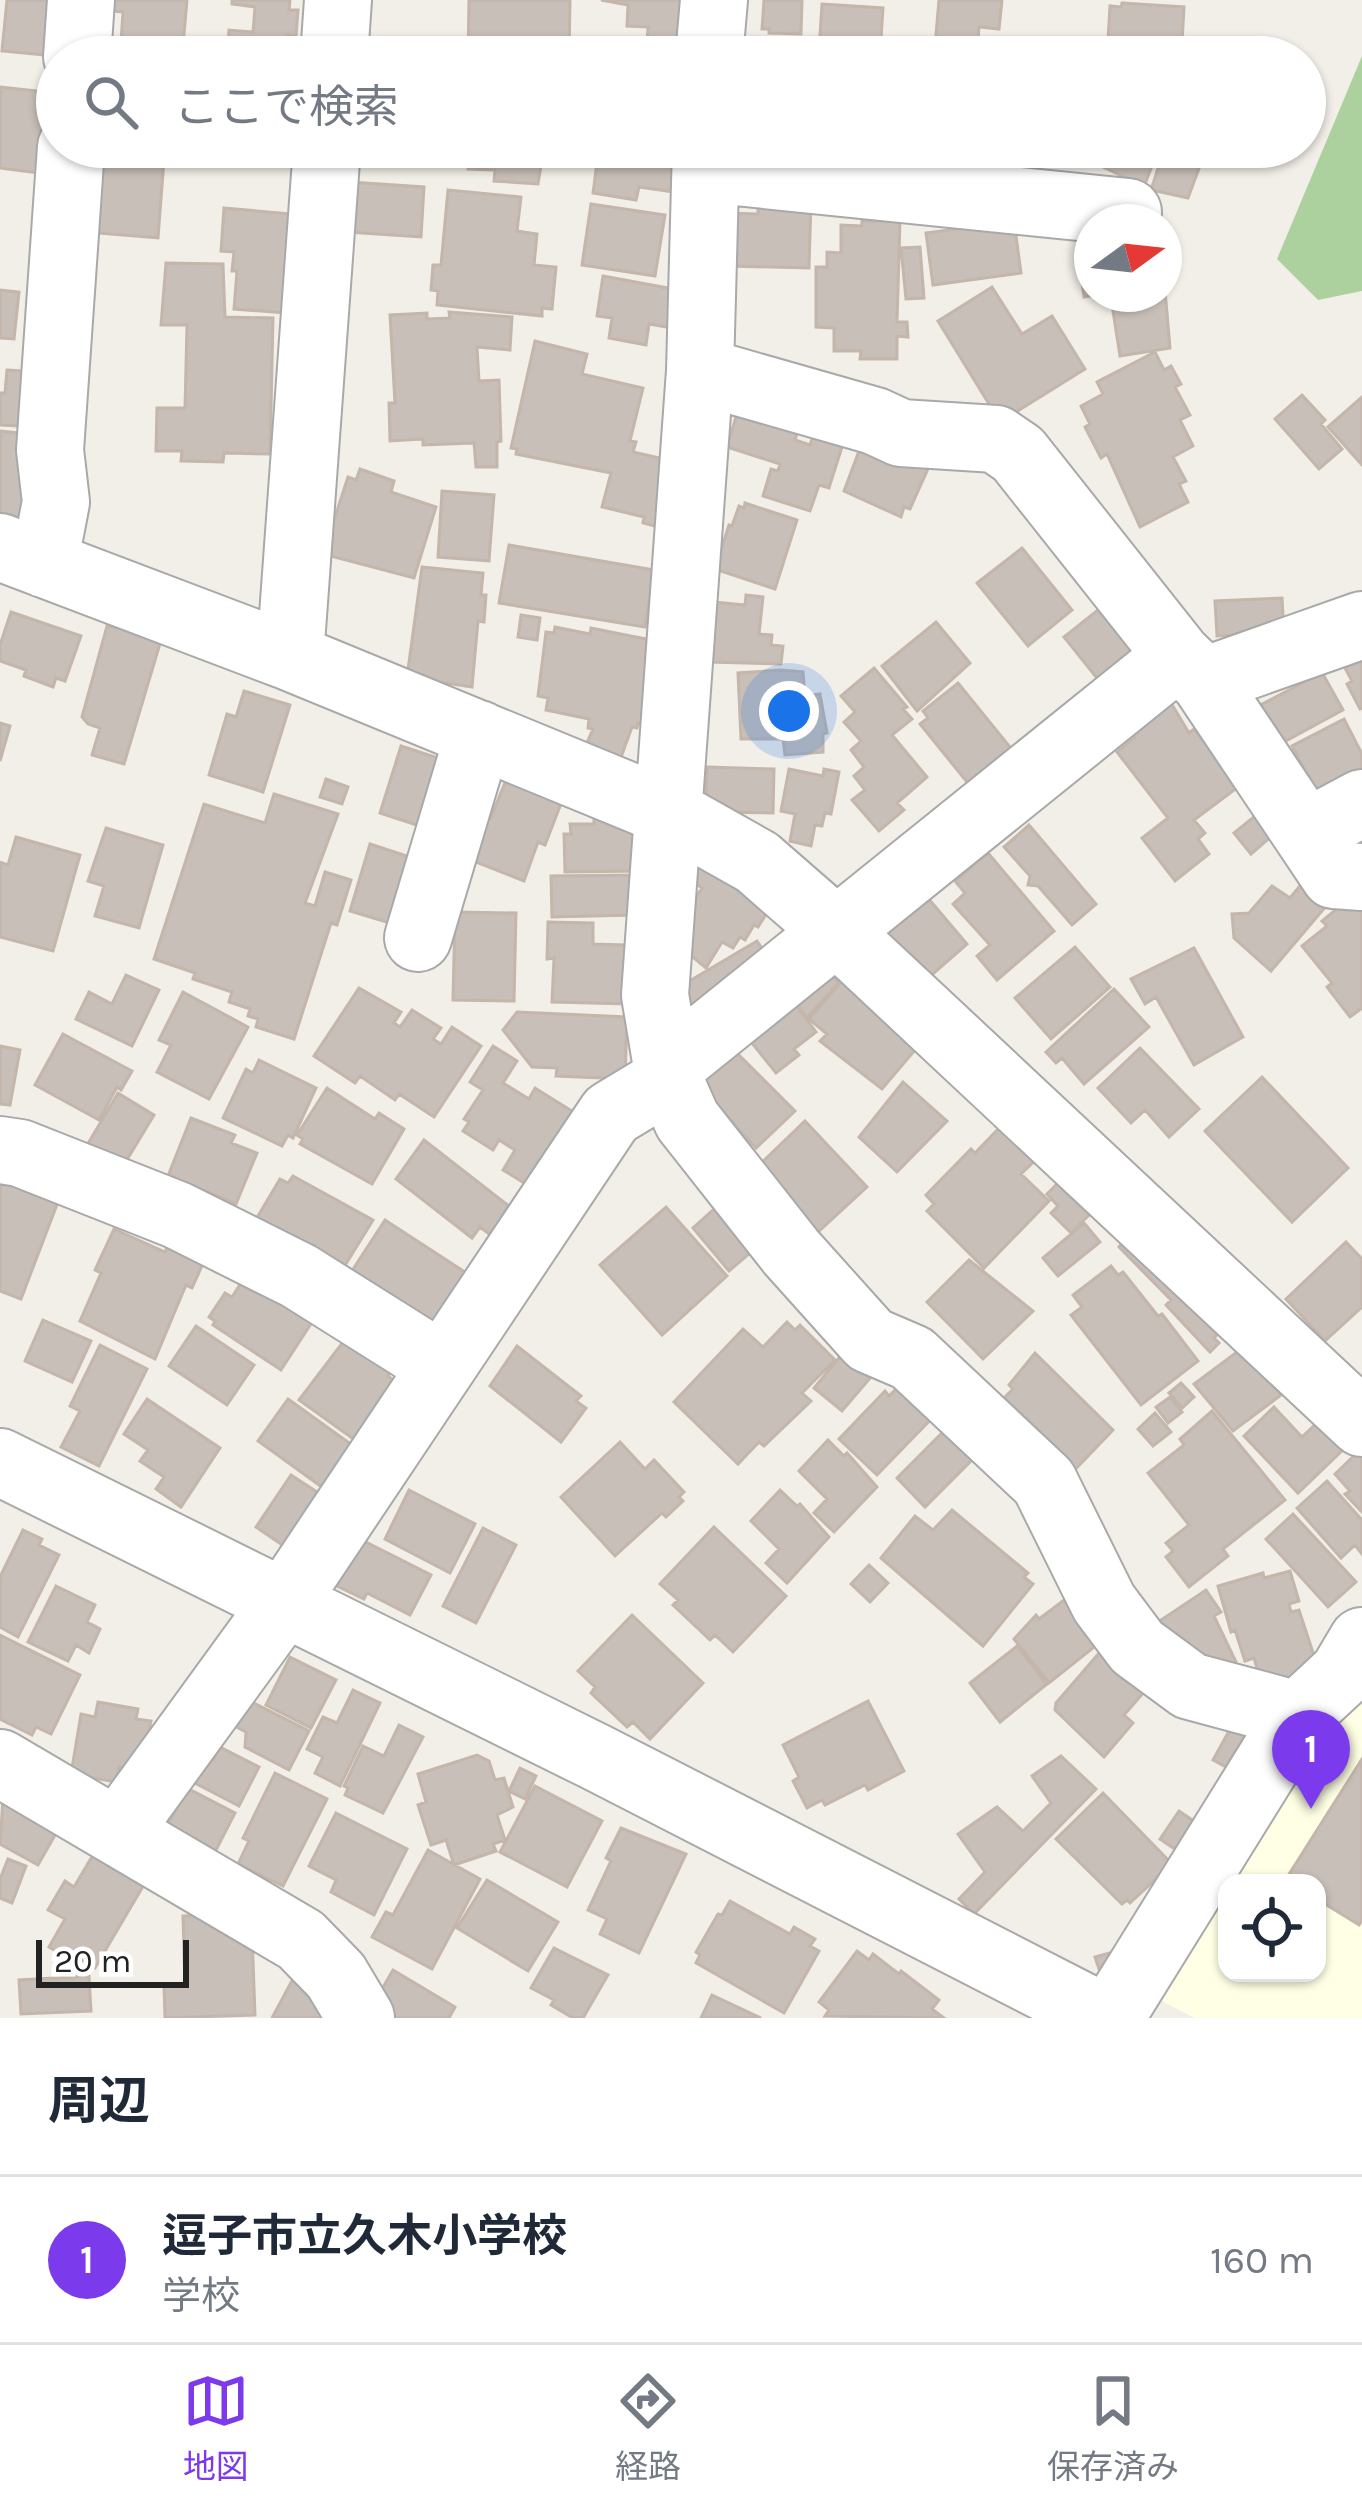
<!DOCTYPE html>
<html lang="ja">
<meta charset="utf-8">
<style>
body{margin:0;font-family:Karla,"Noto Sans JP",sans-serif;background:#f2f2f3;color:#1f2937}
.controls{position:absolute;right:36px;bottom:36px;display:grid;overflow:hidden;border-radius:24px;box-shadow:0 3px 9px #0004}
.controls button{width:108px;height:108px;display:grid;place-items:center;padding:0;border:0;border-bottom:3px solid #e0e1e3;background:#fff;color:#1f2937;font:60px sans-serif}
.compass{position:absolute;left:1074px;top:204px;width:108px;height:108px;border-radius:50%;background:#fff;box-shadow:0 3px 9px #0004;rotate:75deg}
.scale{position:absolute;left:36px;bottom:30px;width:153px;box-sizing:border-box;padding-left:12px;border:6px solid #222;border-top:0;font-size:33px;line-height:42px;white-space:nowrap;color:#222;-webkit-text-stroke:9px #fff;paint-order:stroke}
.you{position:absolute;left:789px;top:711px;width:42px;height:42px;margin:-30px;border:9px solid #fff;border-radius:50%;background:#1a73e8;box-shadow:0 0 0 18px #1a73e833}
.badge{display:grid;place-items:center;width:78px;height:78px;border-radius:50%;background:#7c3aed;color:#fff;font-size:39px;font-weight:700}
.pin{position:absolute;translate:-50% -99px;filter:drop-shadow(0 3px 6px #0008)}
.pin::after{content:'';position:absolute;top:63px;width:42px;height:36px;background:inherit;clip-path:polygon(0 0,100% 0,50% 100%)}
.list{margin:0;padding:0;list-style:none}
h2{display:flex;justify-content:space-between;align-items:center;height:156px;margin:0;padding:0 48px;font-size:51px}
h2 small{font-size:39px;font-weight:400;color:#747a83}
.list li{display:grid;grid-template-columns:78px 1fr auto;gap:36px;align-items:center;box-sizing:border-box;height:168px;padding:0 48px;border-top:3px solid #e0e1e3}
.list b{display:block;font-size:45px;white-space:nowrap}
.list p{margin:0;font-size:39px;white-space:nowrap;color:#747a83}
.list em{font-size:39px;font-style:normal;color:#747a83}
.icon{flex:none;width:66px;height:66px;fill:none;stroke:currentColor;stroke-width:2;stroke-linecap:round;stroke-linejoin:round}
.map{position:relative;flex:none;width:1362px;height:2018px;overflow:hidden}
.search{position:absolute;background:#fff;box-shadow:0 3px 9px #0004;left:36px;right:36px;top:36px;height:132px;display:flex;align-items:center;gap:30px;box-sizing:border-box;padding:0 42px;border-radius:66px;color:#747a83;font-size:45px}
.sheet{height:324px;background:#fff}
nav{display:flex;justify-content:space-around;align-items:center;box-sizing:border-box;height:168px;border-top:3px solid #e0e1e3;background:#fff;font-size:33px;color:#747a83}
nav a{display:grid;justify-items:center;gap:6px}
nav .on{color:#7c3aed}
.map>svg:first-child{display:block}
.education{fill:#ffffe5;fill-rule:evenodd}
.forest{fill:#add19e}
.building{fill:#c7bfb8;stroke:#c4b6ab;stroke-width:3}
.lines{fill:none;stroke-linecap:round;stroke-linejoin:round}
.minor-casing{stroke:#a9a9a9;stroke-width:70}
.minor{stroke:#fff;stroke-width:66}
</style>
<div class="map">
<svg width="1362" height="2018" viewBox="0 0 1362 2018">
<rect width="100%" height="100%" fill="#f2efe9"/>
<path class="education" d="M1362,1680v338h-167l-45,-23 155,-261zM1227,1883h90v90h-90z"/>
<path class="forest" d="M1362,56v235l-44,9 -41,-41z"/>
<path class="building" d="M7,0h55l-6,56 -54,-5z
M112,0h75l-5,57h-62l3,-45 -12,-1z
M232,0h58l-1,10h9l-2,26 -9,-1 -2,22h4h-62l2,-27 24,2 2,-25 -23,-3z
M469,0h101l-1,57 -36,-3v3h-65z
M601,0h97l-4,57h-48l2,-30 -21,-1 1,-21z
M764,0h38l-1,34 -32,-1v-4h-7z
M939,0h63l-3,29 -20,-2 -2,30h-43z
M1122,3l62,4 -2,36 12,1 -1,13h-86l3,-51 11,1z
M822,4l61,4 -3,47 -61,-5z
M1237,40l11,9 -6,8h-18z
M0,87l56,6 -9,81 -47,-6z
M103,147h62l-7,91 -61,-5z
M376,147h25l-1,9 -25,-2z
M469,147h75l-6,37 -44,-3 1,-11 -27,-1z
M978,147h43l-5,34 -42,-5z
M1106,147h53l-15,40 -41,-20z
M1165,147h42l-19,51 -37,-8z
M598,155l80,12 -4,25 -35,-5 -3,13 -43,-7z
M350,182l74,5 -3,50 -73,-5z
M448,190l73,7 -4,34 20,3 -3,31 22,2 -4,42 -10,-1v8l-105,-11 1,-14 -7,-1 2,-25h8z
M758,201l53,1 -2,66 -81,-2 2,-53 28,1z
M591,204l74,11 -10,61 -73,-11z
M224,208l68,6 -7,99 -51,-4 3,-38h-5l2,-19 -13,-1z
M862,221h38l-3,101h10l1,15 -11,-1v23h-37l1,-8h-27v-23l-18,-1v-60h11v-15l14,1v-28l21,1z
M1014,221l7,52 -88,12 -7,-52 30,-4v-7z
M1164,234l8,51 -8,1z
M1092,244v50h11l-19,3 -7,-51z
M920,247l4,51 -18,1 -5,-51z
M166,263l57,1 2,53 48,1 -3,136 -46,-1 -1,9 -42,-1 1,-10h-26l1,-43h28l2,-83h-26z
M603,276l81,15 -6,38 -29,-5 -3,21 -37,-7 3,-20 -15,-2z
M992,287l30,47 30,-18 33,53 -85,53 -62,-101z
M0,290l19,2 -5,47 -14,-1z
M1165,290l5,58 -50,8 -9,-58 53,-4z
M449,312l63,5 -2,33 -33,-3 2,34 20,-1 2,61 -4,1v25h-21l-2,-24 -51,2v-6l-33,2 -1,-38h6l-5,-88 37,-2v6l23,-1z
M535,341l52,13 -5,20 61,14 -13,53 6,1 -3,10 48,11 -15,66 -23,-6 1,-6 -42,-10 9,-34 -95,-19 1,-5 -6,-1z
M1155,352l9,18 7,-4 10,18 -6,3 15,28 -10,5 13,26 -20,11 13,24 -7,3 9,18 -48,25 -33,-73 -6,4 -16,-31 5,-3 -9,-18 22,-12 -6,-12z
M7,370l32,2 -4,55 -35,-2v-32h5z
M1302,395l23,25 -4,4 21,25 -23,20 -44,-50z
M742,397l60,19 -7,24 15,5 9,-27 29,10 -19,60 -10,-3 -9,26 -47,-15 8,-27 7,2 2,-7 -53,-17z
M1362,397v68l-34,-38z
M0,431l39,4v106l-39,-23z
M862,443l69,19 -21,47 -6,-2 -3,10 -57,-26z
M360,469l34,12 -3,11 45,15 -22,71 -91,-24 25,-77 8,3z
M442,491l52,4 -5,66 -51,-4z
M745,503l52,17 -22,69 -60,-20 14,-44 3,1 7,-20 5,2z
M509,545l145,25 -9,57 -146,-24z
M1022,548l50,62 -44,36 -51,-63z
M422,567l61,6 -2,22h5l-2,27 -6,-1 -6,66 -65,-10z
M746,595l17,2 -4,37 13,1 -1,10 12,1 -2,18 -73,-2 5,-60 32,3z
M1282,598l2,35 -67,3 -2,-35z
M1103,606l37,45 -40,31 -36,-45z
M11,612l70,24 -16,45 -9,-3 -3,9 -29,-11 2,-6 -26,-9v-16z
M521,615l19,3 -3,22 -19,-3z
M936,622l34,41 -53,48 -35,-45z
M107,626l55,11 -38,127 -32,-9 8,-27 -12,-4 -6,-7z
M555,627l35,7 1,-6 70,14 -3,85 -20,-4 -1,5 -5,-1 -16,44 -35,-15 12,-27 -5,-1 1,-9 -43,-9 2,-12 -10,-2 8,-64 8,1z
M1362,658v50l-2,1 -13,-25 5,-3 -7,-13z
M1319,667l24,43 -70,38 -20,-39 55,-29 -3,-5z
M874,668l33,39 -4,2 9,10 -20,16 35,42 -30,26 7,7 -25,21 -27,-31 13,-10 -11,-14 10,-9 -13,-17 10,-9 -17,-19 11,-10 -14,-16z
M781,670l22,2 2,24 15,-2 7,39 -4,1v18l-38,3 -2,-16h-42l-3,-66z
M958,683l56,69 -43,35 -51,-63 8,-6 -5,-7z
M244,691l46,14 -27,87 -54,-17 18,-61 9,3z
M1167,696l22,37 5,-4 21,26 35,23 -56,42 11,13 -7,6 11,15 -34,27 -33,-43 26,-20 -51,-66 18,-15 -8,-9z
M1344,719l18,35v26l-41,21 -29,-55z
M0,723l10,3 -10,35z
M401,746l46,15 -21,67 -46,-15z
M707,767l67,2 -1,44 -59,-1 -8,-8z
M789,769l34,7 1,-7 15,3 -8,42 -6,-1 -3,13 -7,-1 -4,21 -21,-5 5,-27 -14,-3z
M507,778l55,23 -17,44 -7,-3 -14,39 -56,-22 16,-43 6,3z
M326,779l22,8 -6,17 -22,-7z
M274,794l64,20 -33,89 10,3 10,-34 26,8 -14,45 -6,-2 -37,116 -38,-12 2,-8 -10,-3 2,-7 -21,-7 3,-10 -39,-13 2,-6 -41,-14 50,-155 61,19z
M1271,803l17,19 -37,32 -17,-21z
M594,814l46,8 -1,49 -74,1 -1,-38h7l-1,-10h24z
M1029,825l67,79 -24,21 -34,-39 -10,-1 2,-9 -26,-29z
M106,828l57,17 -24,83 -44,-12 9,-30 -16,-5z
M16,837l64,18 -27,96 -53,-14v-75l8,3z
M370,844l46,15 -20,66 -46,-14z
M703,849l74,48 -19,30 -4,-2 -9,15 -5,-3 -7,11 -11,-6 -16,26 -23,-19v-13l12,-18 -9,-7 16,-23 -17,-12z
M988,853l66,78 -57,49 -20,-24 13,-11 -37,-41 12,-11 -10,-12z
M633,875l1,40 -82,2 -1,-41z
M1307,877l26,21 -62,73 -37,-33 -2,-24 17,-1 23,-27 18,12z
M922,891l45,53 -42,37 -46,-52z
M1355,894l7,5v109l-12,9 -23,-30 5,-4 -30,-37 25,-20 -5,-5z
M455,912l61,1 -2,88 -61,-1z
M548,922l45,1v21l33,1 2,59 -76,-2 2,-44 -7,1z
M757,941l15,22 -87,71 -4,-48z
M1075,947l35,40 -59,52 -36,-41z
M1194,948l49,89 -49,28 -38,-68 -11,7 -14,-25z
M820,966l19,16 -32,36 -15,-19z
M126,975l33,15 -27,56 -56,-27 13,-27 23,12z
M845,977l76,66 -39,46 -62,-48 7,-7 -18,-15z
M359,988l42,24 -7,11 6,4 12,-17 29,18 -8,11 8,5 11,-17 29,19 -47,71 -35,-23 -4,6 -35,-24 -5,7 -41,-27z
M1114,989l35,38 -65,57 -22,-26 -6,5 -10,-11z
M183,992l65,35 -39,72 -52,-27 14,-27 -12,-5z
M790,997l26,35 -22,17 5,6 -23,18 -32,-40z
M517,1012l110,5 -2,62 -69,-3 1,-8 -25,-1 -29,-37z
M63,1034l69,37 -11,19 -4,-3 -18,33 -64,-35z
M727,1043l68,68 -39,37 -52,-57 -7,-20z
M0,1046l20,4 -10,55 -10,-1z
M493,1046l24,15 -14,22 26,16 6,-11 48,30 -46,73 -34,-21 12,-20 -16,-10 -6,10 -30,-19 6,-9 -5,-3 19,-29 -13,-8z
M1140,1048l59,61 -30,28 -24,-27 -14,13 -33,-35z
M259,1060l57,28 -23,50 -5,-3 -6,11 -59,-28 23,-49 7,4z
M1262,1077l86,91 -56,54 -87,-91z
M903,1082l44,39 -50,51 -38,-35z
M327,1088l48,31 4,-6 25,16 -32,55 -72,-40 3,-5 -6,-4z
M118,1093l36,22 -32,53 -36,-21z
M191,1118l44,17 -4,8 26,10 -21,51 -68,-28z
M1007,1120l34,35 -20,19 28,27 -65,67 -57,-57 7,-7 -8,-9 45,-46 4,4z
M805,1121l62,66 -51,47 -61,-65z
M424,1140l90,70 -21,27 -13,-10 -8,11 -76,-59z
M293,1176l80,44 -29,47 -89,-46 25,-42 8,4z
M1065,1176l31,32 -25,25 -20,-20 7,-7 -11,-12z
M0,1177l61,17 -40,105 -21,-8z
M723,1201l40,41 -34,29 -36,-43z
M666,1207l61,69 -65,59 -62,-70z
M385,1220l86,56 -36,56 -87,-55z
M1084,1223l16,19 -42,34 -15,-18z
M114,1229l51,23 9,-20 36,16 -18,40 -6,-3 -31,74 -75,-38 21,-48 -6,-3z
M1135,1229l97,89 -18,20 5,5 -9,9 -44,-47 5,-5 -52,-53z
M1346,1242l16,17v48l-37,34 -39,-42z
M969,1260l64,51 -50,48 -56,-57z
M1111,1266l7,9 5,-3 35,44 4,-2 36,47 -57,44 -70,-90 11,-8 -9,-12z
M248,1272l70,41 -37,57 -68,-45 2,-4 -6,-4 16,-24 7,4z
M43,1320l48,21 -19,41 -47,-21z
M787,1322l8,8 5,-5 35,35 -33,33 9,8 -47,45 -5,-4 -21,22 -64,-62 69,-73 20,18z
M196,1326l58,39 -27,40 -58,-39z
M346,1338l46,32 -4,6 11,9 -40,58 -60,-43z
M100,1345l47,24 -48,97 -38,-19 19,-36 -10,-5z
M517,1346l64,50 -5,5 10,7 -25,34 -71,-56z
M849,1346l28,24 -35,41 -28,-23z
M1245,1346l36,49 -48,36 -39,-47z
M1035,1353l78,77 -46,48 -38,-35 11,-11 -36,-34 9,-9 -4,-4z
M904,1381l33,32 -60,62 -38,-36 46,-48 4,5z
M1181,1383l13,14 -12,11 -13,-15z
M1170,1397l12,15 -14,11 -12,-16z
M147,1399l73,49 -39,59 -25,-18 8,-12 -24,-16 8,-11 -24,-16z
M288,1399l78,56 -40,35 -68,-49z
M1274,1407l28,30 20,-19 25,28 -49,47 -54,-57z
M1212,1411l73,89 -62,49 5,7 -39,31 -23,-30 7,-6 -7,-8 23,-18 -41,-52 36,-28 -4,-6z
M1155,1413l16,19 -18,14 -15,-17z
M946,1429l28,29 -49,49 -28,-29z
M828,1440l16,16 3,-3 30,34 -43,45 -20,-19 13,-14 -28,-28z
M620,1442l25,27 9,-9 30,32 -5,5 4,4 -17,16 -4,-4 -47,43 -54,-59z
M1362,1448v64l-17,-18 5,-3 -15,-17z
M291,1475l38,25 -38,51 -35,-24z
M1327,1481l35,39v34l-7,-9 -14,13 -44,-50z
M409,1490l66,34 -25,49 -65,-34z
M780,1490l17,16 3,-2 29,33 -42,46 -21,-20 13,-14 -28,-28z
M952,1510l76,63 -4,4 9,7 -50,62 -102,-88 34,-42 18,14z
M1293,1514l63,68 -28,25 -62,-68z
M714,1527l72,69 -53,56 -18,-17 -5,5 -37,-35 5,-5 -18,-16z
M483,1528l33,17 -40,78 -33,-17z
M23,1530l19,9 -3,6 20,10 -41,82 -18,-10v-50z
M360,1539l71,36 -21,40 -43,-22 -3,6 -27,-13z
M869,1565l19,18 -18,19 -19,-18z
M1290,1571l9,30 -10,3 2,8 8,-2 19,58 -35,15 -21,2 -8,-27 -9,3 -10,-31 -4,2 -13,-46 45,-13 1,5z
M56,1586l39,19 -8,17 13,7 -11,24 -13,-8 -8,16 -40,-19z
M1206,1590l15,22 -7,4 22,46 -19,12 -65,-48z
M1064,1600l34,44 -49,39 -35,-44 22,-24 3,4z
M632,1615l71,68 -53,56 -17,-17 -6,5 -36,-34 4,-6 -17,-16z
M0,1635l80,40 -29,59 -15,-7 -4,8 -32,-16z
M1107,1644l44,40 -27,31 9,8 -29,34 -49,-47 1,-7z
M1017,1646l30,38 -47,38 -30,-39z
M290,1657l46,23 -25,48 -45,-23z
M353,1690l27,13 -40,83 -25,-13 8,-16 -16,-8 16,-32 14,6z
M244,1698l65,33 -20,39 -44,-23 1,-15 -15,-8z
M868,1701l36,70 -36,19 -3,-5 -40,20 -3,-5 -15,8 -14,-27 6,-4 -16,-32z
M98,1702l40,7 -2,10 15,2 -7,37 -11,12 -14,-3 -3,15 -45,-8 10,-60 14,3z
M1233,1724l14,9 -21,34 -13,-7z
M399,1725l24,12 -40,76 -38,-18 3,-7 -4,-2 19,-40 21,10z
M220,1747l39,20 -20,39 -46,-24 13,-26 7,4z
M477,1755l12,6 6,19 9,-2 9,29 -16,8 8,25 -12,4 3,7 -42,14 -8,-25 -15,5 -13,-40 8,-3 -8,-28z
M1061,1756l35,33 -122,125 -15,-15 26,-27 -27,-38 39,-27 26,24 28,-28 -19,-27z
M1362,1759v161l-3,5 -42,-26v-16h-24l-7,-4z
M520,1768l16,8 -11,23 -16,-8z
M275,1773l52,26 -44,87 -45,-22 11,-23 -6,-3z
M535,1786l67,35 -35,66 -67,-35z
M187,1788l48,25 -24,47 -47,-28z
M1103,1793l69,71 -42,39 -3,-3 -5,4 -66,-65z
M3,1798l56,30 -21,37 -38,-21z
M1179,1811l22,15 -19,28 -22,-15z
M336,1813l71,36 -33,66 -43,-23 5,-12 -27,-14z
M621,1828l65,26 -47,99 -39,-19 7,-15 -19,-9 23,-49 -5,-3z
M96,1850l49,33 -50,85 -15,-9 -3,5 -28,-17 16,-28 -17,-9 17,-29 9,6z
M428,1850l52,29 -48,90 -60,-32 14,-25 7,3z
M8,1859l18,7 -14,37 -12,-5v-19z
M487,1880l71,42 -30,49 -71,-43z
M730,1901l60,33 4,-7 21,12 -5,7 9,5 -35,62 -88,-50 4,-8 -4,-3 22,-38 4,1z
M228,1915l24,18 3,82 -90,3 -1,-32h21l-2,-70z
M554,1948l54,27 -25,43h-10l-22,-13 3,-5 -23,-12z
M857,1951l12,9 4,-6 26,20 2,-3 38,29 -7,9 12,9 -119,-2 4,-6 -10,-8z
M1113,1952l5,12 -19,5 -4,-12z
M393,1970l62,37 -6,11h-58l-16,-17z
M295,1975l43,43h-66z
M89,1976l2,35 -70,3 -2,-34z
M712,1995l49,23h-60z"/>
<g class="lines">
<defs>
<path id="minor" d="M77,57l4,-57
M334,57l4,-57
M709,57l5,-57
M706,169l422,43
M700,371l175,50 26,12 95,6 22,15 160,202 26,25 158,-56
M0,547l290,110 380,156 87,49 78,68 527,493
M44,564l12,-62 -6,-52 21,-303
M290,657l37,-510
M1204,681l130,194 28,2
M1306,833l56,-30
M418,938l61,-204
M668,1067l510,-411
M669,1079l18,41 104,132 79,88 42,18 132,124 60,121 33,44 53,39 108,29
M0,1150l20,3 157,62 122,61 143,90
M0,1462l596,295 509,261
M0,1763l301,177 35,36 25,42
M119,1830l165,-227 327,-489 58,-35 -14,-84 45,-624 6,-224
M1110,2018l188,-303 45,-42 19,-32"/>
</defs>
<use href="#minor" class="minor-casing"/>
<use href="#minor" class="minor"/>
</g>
</svg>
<div class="controls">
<button><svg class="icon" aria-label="locate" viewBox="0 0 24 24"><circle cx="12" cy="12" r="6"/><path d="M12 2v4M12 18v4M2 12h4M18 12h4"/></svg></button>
</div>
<svg class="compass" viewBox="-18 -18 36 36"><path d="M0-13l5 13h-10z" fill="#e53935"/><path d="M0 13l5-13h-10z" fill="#747a83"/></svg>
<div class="scale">20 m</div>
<div class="you"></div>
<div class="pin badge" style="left:1311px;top:1809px">1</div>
<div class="search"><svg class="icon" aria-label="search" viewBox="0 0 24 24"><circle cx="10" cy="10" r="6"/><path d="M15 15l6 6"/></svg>ここで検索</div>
</div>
<section class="sheet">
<h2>周辺<small></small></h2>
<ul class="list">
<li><span class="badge">1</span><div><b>逗子市立久木小学校</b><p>学校</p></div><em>160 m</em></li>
</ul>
</section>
<nav>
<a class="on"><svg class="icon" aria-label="map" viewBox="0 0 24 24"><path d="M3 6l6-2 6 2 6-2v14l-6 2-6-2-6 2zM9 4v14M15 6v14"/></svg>地図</a>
<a><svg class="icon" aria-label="directions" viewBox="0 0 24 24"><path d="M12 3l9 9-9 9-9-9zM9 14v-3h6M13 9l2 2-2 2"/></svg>経路</a>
<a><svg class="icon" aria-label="saved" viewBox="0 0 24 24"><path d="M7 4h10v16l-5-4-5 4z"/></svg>保存済み</a>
</nav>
